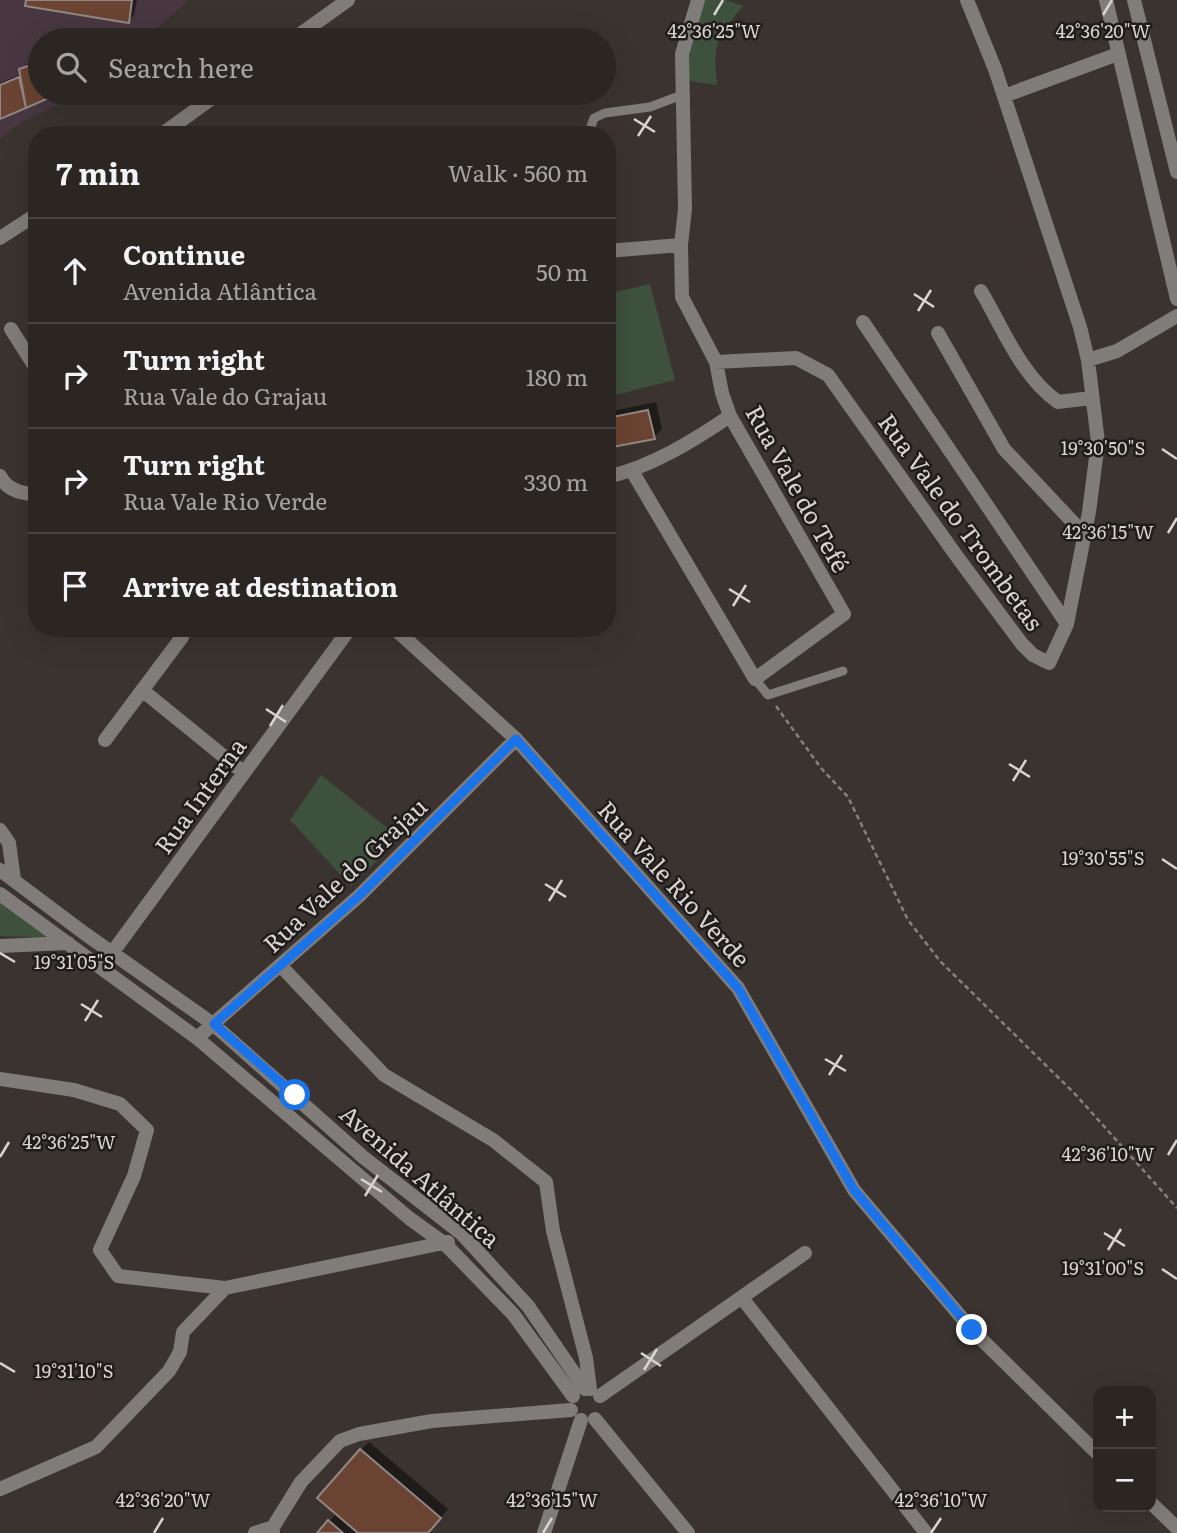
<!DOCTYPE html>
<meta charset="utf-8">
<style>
body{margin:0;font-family:Literata,serif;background:#342e2b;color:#f1f3f6}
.controls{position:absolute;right:21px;bottom:21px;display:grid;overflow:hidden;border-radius:14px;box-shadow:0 7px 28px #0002}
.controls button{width:63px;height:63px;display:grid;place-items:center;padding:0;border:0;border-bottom:2px solid #484341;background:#2c2623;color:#f1f3f6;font:35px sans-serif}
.stop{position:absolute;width:21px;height:21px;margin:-16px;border:5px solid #1a73e8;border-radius:50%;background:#fff}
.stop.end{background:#1a73e8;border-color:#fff;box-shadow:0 2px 7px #0008}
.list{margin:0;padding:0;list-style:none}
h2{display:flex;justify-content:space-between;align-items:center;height:91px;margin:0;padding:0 28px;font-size:30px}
h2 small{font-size:23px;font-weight:400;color:#a6a5a6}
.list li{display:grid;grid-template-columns:46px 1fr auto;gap:21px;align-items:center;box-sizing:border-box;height:105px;padding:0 28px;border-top:2px solid #484341}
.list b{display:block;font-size:26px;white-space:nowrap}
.list p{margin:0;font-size:23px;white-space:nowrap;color:#a6a5a6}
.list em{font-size:23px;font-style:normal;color:#a6a5a6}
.icon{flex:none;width:38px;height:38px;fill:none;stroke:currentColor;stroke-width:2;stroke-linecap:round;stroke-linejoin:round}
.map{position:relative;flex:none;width:1177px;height:1533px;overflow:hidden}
.search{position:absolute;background:#2c2623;box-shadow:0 7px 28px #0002;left:28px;top:28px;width:588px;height:77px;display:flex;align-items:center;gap:18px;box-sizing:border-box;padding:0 24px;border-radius:38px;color:#a6a5a6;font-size:26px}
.panel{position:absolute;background:#2c2623;box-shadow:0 7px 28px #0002;left:28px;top:126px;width:588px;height:511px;border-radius:28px}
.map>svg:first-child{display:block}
.education{fill:#483741}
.green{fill:#3e513d}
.shadow{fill:#0007}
.building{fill:#6b4332;stroke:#918884;stroke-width:2}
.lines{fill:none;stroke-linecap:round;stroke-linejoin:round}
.path{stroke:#87817e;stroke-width:2.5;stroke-dasharray:5 3.5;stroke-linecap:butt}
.lane{stroke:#807c7a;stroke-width:9}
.street{stroke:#807c7a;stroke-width:14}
.route{stroke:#1a73e8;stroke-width:9}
.ticks{fill:none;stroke:#d9d4d2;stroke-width:2.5}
.labels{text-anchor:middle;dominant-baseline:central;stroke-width:5;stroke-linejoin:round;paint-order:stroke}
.street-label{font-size:24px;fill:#d9d4d2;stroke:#1f1c1a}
.ticks-label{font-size:18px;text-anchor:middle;fill:#d9d4d2;stroke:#1f1c1a;stroke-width:5;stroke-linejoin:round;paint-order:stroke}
</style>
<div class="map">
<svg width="1177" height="1533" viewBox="0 0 1177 1533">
<rect width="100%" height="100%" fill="#3b332f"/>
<path class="education" d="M0,0h189l-46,40h-103v53h41l-59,29 -22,16z"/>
<path class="green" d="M701,0h25l17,6c-27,33 -30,36 -26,79l-33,-5z
M650,284l25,96 -68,17v-103z
M321,775l79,63 -49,48 -61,-66z
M0,895l57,43 -57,-2z"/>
<path class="shadow" d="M28,0h109l-3,15 -6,6z
M40,59v34h17l-57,24v-34l21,-9v-4l6,-6z
M656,402l6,27 -8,8 -47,10v-35z
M369,1442l79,67 -20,24h-109l18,-20 24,-63z"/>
<path class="building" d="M26,0h106l-3,23 -104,-17z
M40,62v31h20l-34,15 -7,-39z
M19,77l7,31 -26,11v-34z
M648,410l7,29 -48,9v-30z
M360,1449l81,69 -13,15h-70l-41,-35z
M328,1520l15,13h-26z"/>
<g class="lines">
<path class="path" d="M776,706l45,62 27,29 60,123 32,41 136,134 101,113"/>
<path class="lane" d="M588,135l6,-17 11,-5 45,-6 32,-12
M755,679l13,16 75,-24"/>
<path class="street" d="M1106,0l71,299
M1134,0l43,172
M292,40l56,-40
M1004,96l114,-42
M161,135l58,-42
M0,238l37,-24
M607,251l74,-6
M981,291c22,37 40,85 77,111l33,-4
M863,322l204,302
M11,329l26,41
M938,333l66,116 80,85
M1088,360l29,-9 60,-35
M716,362l80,-4 32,17 130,183 64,86 11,11 16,8 18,-39 22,-112 9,-70 -10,-82 -8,-33 -85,-258 -28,-69
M632,471l123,208 89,-65 -114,-198 -8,-23 -6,-31 -34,-65 -1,-52 4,-36 -3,-155 16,-54
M0,476c7,14 22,18 37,18
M607,477c44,-10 86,-36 123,-61
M394,628l122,111 222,249 116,202 118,140 126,124
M142,690l101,82
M105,740l77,-103
M0,830l9,13 5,37
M0,870l84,63 129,91 150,133 99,77 66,72 57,83
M0,894l197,144 212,180 36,26 68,70 60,82
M0,946l68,-3
M112,953l236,-322
M280,965l104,110 109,65 53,42 7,49 33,127 4,31
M197,1038l162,-142 157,-157
M0,1079l74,11 46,14 27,26 -13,46 -34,74 18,26 107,12
M742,1298l184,235
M600,1396l205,-143
M595,1419l93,114
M0,1489l96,-42 73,-76 11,-19 3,-20 42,-44 223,-46
M1151,1503l26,25
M255,1533l18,-6
M273,1533v-6l28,-45 39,-41 19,-7 73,-13 139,-11
M544,1533l37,-113"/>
</g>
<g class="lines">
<path class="route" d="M295,1095l-81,-71 145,-128 157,-157 222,249 116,202 118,140"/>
</g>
<path class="ticks" d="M714,15l9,-15M1103,15l9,-15M634,119l21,13M638,136l13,-20M914,294l20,13M918,311l13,-21M1162,449l15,10M1168,533l9,-15M729,589l21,13M733,606l13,-21M266,709l20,13M270,726l13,-21M1009,764l21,13M1013,781l13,-21M1162,859l15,10M545,884l21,13M549,901l13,-21M0,953l15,9M81,1004l21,13M85,1021l13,-21M825,1059l21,12M829,1075l13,-20M1168,1155l9,-15M0,1157l9,-15M361,1179l21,13M365,1196l13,-21M1104,1233l21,13M1108,1250l13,-21M1162,1269l15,10M641,1353l20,13M0,1363l15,9M644,1370l13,-21M154,1533l9,-15M543,1533l9,-15M931,1533l10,-15"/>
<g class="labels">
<g class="street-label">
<text transform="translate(799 488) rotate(61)">Rua Vale do Tefé</text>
<text transform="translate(962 521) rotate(54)">Rua Vale do Trombetas</text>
<text transform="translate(199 795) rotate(-54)">Rua Interna</text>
<text transform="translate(344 874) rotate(-43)">Rua Vale do Grajau</text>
<text transform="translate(675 883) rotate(48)">Rua Vale Rio Verde</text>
<text transform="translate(421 1175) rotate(41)">Avenida Atlântica</text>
</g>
</g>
<g class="ticks-label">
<text x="1103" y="38">42°36'20"W</text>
<text x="714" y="38">42°36'25"W</text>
<text x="1103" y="455">19°30'50"S</text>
<text x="1108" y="539">42°36'15"W</text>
<text x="1103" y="865">19°30'55"S</text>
<text x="74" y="969">19°31'05"S</text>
<text x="69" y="1149">42°36'25"W</text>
<text x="1108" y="1161">42°36'10"W</text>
<text x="1103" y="1275">19°31'00"S</text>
<text x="74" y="1378">19°31'10"S</text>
<text x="163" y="1507">42°36'20"W</text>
<text x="552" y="1507">42°36'15"W</text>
<text x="941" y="1507">42°36'10"W</text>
</g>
</svg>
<div class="controls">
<button>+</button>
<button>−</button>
</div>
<div class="stop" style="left:295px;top:1095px"></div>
<div class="stop end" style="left:972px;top:1330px"></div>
<div class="search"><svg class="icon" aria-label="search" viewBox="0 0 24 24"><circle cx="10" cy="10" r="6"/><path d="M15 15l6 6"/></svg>Search here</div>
<section class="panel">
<h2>7 min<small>Walk · 560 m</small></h2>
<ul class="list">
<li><svg class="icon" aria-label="ahead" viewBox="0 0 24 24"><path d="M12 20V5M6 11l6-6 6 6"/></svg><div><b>Continue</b><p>Avenida Atlântica</p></div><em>50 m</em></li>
<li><svg class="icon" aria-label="right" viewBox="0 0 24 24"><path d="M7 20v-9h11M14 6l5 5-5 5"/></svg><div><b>Turn right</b><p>Rua Vale do Grajau</p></div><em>180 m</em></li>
<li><svg class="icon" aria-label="right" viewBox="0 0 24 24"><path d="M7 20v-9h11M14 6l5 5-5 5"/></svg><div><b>Turn right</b><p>Rua Vale Rio Verde</p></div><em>330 m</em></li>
<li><svg class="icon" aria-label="arrive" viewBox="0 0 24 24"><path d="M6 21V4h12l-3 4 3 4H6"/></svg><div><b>Arrive at destination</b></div></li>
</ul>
</section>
</div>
